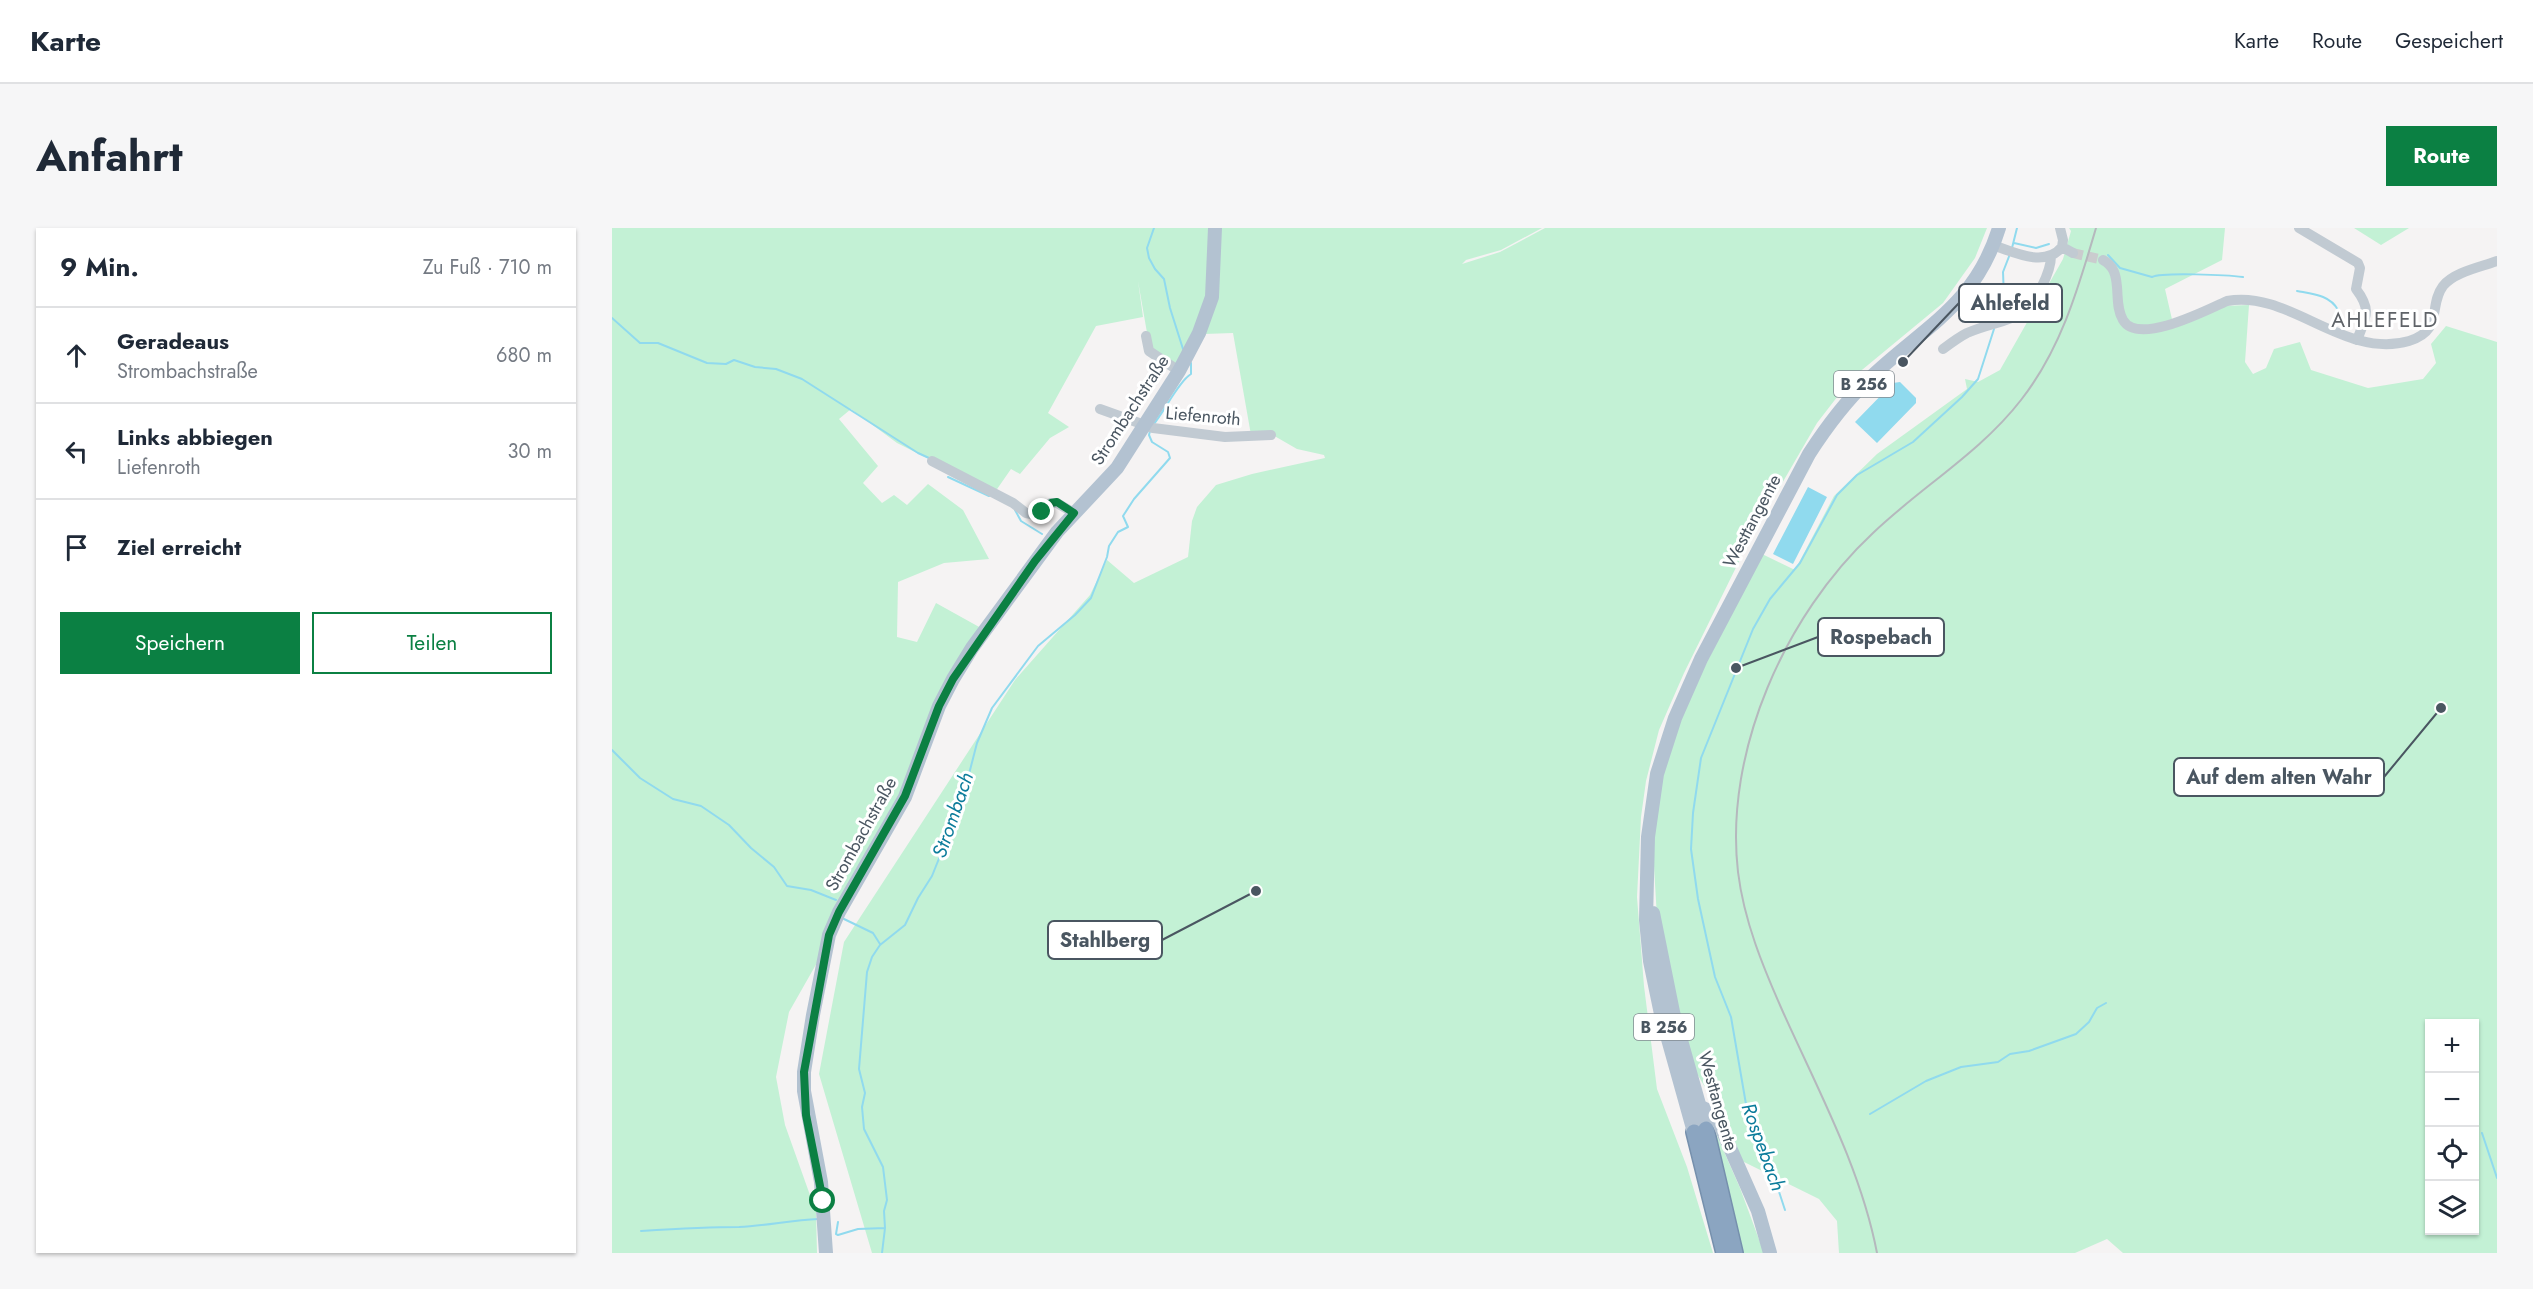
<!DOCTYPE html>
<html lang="de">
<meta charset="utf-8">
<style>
body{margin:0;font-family:Jost,sans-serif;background:#f6f6f7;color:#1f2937}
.controls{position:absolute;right:18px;bottom:18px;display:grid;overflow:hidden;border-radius:0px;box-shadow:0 2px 4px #0004}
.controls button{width:54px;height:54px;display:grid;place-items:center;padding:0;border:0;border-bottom:2px solid #e0e1e3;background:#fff;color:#1f2937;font:30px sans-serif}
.stop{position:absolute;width:18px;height:18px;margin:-14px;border:4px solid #0b8043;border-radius:50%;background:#fff}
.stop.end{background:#0b8043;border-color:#fff;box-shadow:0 2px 6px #0008}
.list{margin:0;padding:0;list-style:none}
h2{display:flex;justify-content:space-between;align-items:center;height:78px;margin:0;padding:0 24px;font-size:26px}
h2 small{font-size:20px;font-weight:400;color:#747a83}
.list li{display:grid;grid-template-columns:39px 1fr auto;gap:18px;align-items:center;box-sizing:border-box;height:96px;padding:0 24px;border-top:2px solid #e0e1e3}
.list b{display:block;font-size:22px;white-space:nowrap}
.list p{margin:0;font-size:20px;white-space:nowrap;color:#747a83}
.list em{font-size:20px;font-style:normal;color:#747a83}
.actions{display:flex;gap:12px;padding:18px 24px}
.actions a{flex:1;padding:14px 0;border:2px solid #0b8043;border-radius:0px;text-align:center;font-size:21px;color:#0b8043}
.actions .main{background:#0b8043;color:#fff}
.icon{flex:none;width:33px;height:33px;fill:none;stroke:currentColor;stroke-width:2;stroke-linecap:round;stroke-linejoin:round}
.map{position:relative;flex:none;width:1885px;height:1025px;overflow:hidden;border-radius:0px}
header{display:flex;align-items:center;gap:36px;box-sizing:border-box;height:84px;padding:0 30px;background:#fff;border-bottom:2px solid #e0e1e3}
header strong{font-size:28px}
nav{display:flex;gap:33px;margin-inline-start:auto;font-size:21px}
.intro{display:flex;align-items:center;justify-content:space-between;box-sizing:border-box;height:144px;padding:0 36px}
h1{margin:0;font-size:42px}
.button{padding:15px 27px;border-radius:0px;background:#0b8043;color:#fff;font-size:21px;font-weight:700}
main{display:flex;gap:36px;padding:0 36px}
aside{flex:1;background:#fff;border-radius:0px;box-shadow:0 2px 4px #0004}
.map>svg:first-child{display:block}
.green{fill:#c3f1d5;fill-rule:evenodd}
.water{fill:#90daee}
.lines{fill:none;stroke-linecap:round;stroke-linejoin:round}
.stream{stroke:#90daee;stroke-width:2}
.minor-tunnel{stroke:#caccce;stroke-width:10;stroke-dasharray:10 5;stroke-linecap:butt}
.highway-casing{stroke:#7690ad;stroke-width:18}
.minor{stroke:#c1cad2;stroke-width:10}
.major{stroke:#b3c2d1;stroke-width:14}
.highway{stroke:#8ba5c1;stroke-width:15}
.rail{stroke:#b5b8bd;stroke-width:2}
.route{stroke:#0b8043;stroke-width:8}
.labels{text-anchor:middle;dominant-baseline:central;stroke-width:6;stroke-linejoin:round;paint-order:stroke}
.shield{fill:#fff;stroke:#808990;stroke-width:1.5}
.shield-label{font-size:16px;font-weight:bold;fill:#4a5661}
.street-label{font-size:18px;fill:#4a5661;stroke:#fff}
.water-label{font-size:20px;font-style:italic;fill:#0c7c9b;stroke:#fff}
.quarter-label{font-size:21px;letter-spacing:1.5px;fill:#5f6368;stroke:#fff}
.leader{fill:none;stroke:#4a5661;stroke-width:2}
.callout-dot{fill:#4a5661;stroke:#fff;stroke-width:2}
.callout{fill:#fff;stroke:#4a5661;stroke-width:2}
.callout-label{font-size:20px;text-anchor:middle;font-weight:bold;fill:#4a5661}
</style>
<header>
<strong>Karte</strong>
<nav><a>Karte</a><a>Route</a><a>Gespeichert</a></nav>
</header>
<div class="intro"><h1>Anfahrt</h1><a class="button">Route</a></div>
<main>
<aside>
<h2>9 Min.<small>Zu Fuß · 710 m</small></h2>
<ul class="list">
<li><svg class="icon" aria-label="ahead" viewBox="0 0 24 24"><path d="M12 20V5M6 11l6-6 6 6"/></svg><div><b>Geradeaus</b><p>Strombachstraße</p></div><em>680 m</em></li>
<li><svg class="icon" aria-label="left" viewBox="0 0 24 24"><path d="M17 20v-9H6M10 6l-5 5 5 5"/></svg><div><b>Links abbiegen</b><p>Liefenroth</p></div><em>30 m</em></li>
<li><svg class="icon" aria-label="arrive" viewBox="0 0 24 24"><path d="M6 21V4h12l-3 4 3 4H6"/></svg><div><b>Ziel erreicht</b></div></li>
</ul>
<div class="actions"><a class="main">Speichern</a><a>Teilen</a></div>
</aside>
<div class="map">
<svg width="1885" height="1025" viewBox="0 0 1885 1025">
<rect width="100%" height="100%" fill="#f5f3f3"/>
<path class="green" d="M0,0h598l-2,66 -15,42 -18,32 -25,-18 -12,-69 5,36 -47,9 -48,87 21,14 -19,11 -30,36 -9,-5 -16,23 -98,-49 -46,-34 -12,10 39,47 -15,17 19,20 12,-8 13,10 21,-21 35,26 26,49 -45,4 -46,19 -1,55 20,5 19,-39 45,25 -163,333 -29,51 -13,65 9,48 31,87 1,41h-205z
M605,0h325l-41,22 -35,10 -4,4 38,-12 45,-24h442l-12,30 -32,45 -92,76 -34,44 -66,114 -67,136 -25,57 -13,51 -5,36 -4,80 7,89 13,103 30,78 26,86h-841l-53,-179 25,-132 171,-262 75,-85 17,-35 27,23 54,-26 4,-36 5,-14 19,-22 36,-11 73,-16 -1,-3 -27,-6 -26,-15 -20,1 -18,-102 -29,1z
M1457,0h156l-3,32 -57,29 9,39 49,-22 26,-1 -4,57 8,12 13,-6 8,-19 26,-7 11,28 57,18 55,-9 13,-16 -5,-19 15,-18 51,16v911h-374l-16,-14 -32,14h-236l-2,-32 -18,-22 -77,-38 -21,-47 -31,-52 -33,-144 -4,-69 8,-70 24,-74 77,-151 33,16 39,-74 43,-42 90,-65 -2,-10 13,3 22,-12 63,-111 8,-28zM1818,796h44v206h-44z
M1742,0h55l-28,17z
M1102,901l26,59 24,65h-24z"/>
<path class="water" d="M1288,154l16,16v5l-39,40 -22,-21 38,-39z
M1196,259l19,10 -34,67 -20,-10z"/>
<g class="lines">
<path class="stream" d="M542,0l-7,20 2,10 6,11 9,10 6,29 13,41
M1402,15l22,5 13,-4
M1400,20l5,-20
M1496,27l12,13 32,9c10,-5 76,-2 91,0
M1685,63c16,3 33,4 41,19
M0,90l28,25h18l49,20 19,1 8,-4 21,7 21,2 26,10 116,74 11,5
M1387,90l5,-20 -1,-26 7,-18
M541,197c11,-13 26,-44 38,-51v-11
M336,249l41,19
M403,282l6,11 21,13
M0,522l28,28 33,21 28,7 28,19 22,23 23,19 13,19 24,4 25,10
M232,691l29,14 7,11
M1258,886l56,-33 35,-14 37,-5 12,-8 19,-3 47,-17 13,-12 8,-14 9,-5
M1870,905l15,45
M1173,982l-18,-55 -20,-45 -16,-93 -16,-40 -17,-78 -7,-50 2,-36 8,-55 52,-129 17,-30 30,-36 37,-68 20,-20 56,-33 49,-45 16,-18 16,-50
M226,994l-2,12 2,1 20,-6 27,-1
M29,1003c32,-2 64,-4 98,-4 27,-1 52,-7 79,-8
M270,1025l3,-25 -1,-17 3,-11 -4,-33 -19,-38 -2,-22 3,-14 -6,-24 8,-97 5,-15 8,-12 25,-20 13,-27 14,-22 16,-40 4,-26 6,-17 11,-19 8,-31 15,-35 46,-62 37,-31 16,-17 16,-41 2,-11 9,-14 10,-5 -5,-11 11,-17 36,-41 -2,-6 -16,-10 -3,-7 1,-4"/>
<path class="minor-tunnel" d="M1461,25l30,7"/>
<defs>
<path id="highway" d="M1094,901l29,124
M1082,904l30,121"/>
</defs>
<use href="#highway" class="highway-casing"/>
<path class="minor" d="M1687,0l59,35 2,5 -4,21c16,21 10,28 1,51
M1381,17c20,7 52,23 69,2l1,-7 -3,-12
M1450,19l11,6
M1491,32c11,6 13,15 14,27 1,11 0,23 6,33 15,26 84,-10 104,-19 62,-12 117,59 182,40 35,-11 19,-35 34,-55 11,-14 38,-19 54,-25
M534,108l3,15 30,20
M1331,121c8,-6 16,-12 24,-16 34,-15 57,-8 75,-47 5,-10 9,-19 9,-30
M488,181l53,19 72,9 46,-2
M320,233l81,42 13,10 10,2 15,-12h6l17,10"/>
<path class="major" d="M1041,685l20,99 33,117
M1081,875l20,10 7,12 38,86 12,42
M1082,904l-33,-118 -11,-53 -4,-41 2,-83 9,-63 18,-56 26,-59 108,-205c18,-28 36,-52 60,-75 54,-52 106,-73 130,-151
M214,1025l-5,-71 -17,-91v-19l9,-57 16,-80 10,-23 66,-115 34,-91 14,-27 19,-31 85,-116 60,-64 62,-97 20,-38 13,-36 3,-69"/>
<use href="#highway" class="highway"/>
<path class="rail" d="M1265,1025c-16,-84 -59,-163 -94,-241 -20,-45 -39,-91 -45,-140 -14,-120 47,-257 135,-339 48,-46 107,-80 148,-133 40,-51 57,-111 75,-172"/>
</g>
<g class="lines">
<path class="route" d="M211,973l-17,-86 -2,-43 25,-137 10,-23 66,-116 34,-90 14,-27 82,-118 39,-48 -17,-11 -6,1 -9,9"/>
</g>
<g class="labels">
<g class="shield">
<rect x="1222" y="143" width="60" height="26" rx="4.5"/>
<rect x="1022" y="786" width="60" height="26" rx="4.5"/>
</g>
<g class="shield-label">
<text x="1252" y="156">B 256</text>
<text x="1052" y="799">B 256</text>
</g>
<g class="street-label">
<text transform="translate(518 182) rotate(-57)">Strombachstraße</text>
<text transform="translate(591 188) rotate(5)">Liefenroth</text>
<text transform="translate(1140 293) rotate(-62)">Westtangente</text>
<text transform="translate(249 606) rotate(-61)">Strombachstraße</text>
<text transform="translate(1106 873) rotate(74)">Westtangente</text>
</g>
<g class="water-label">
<text transform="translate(341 587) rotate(-71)">Strombach</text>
<text transform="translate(1151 919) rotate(70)">Rospebach</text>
</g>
<g class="quarter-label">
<text x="1773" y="92">AHLEFELD</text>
</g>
</g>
<path class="leader" d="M1291 134L1347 75M1124 440L1206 409M1829 480L1772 549M644 663L550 712"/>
<g class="callout-dot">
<circle cx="1291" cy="134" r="6"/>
<circle cx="1124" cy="440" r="6"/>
<circle cx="1829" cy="480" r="6"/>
<circle cx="644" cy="663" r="6"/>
</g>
<g class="callout">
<rect x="1347" y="56" width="103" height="38" rx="6"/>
<rect x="1206" y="390" width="126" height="38" rx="6"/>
<rect x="1562" y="530" width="210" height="38" rx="6"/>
<rect x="436" y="693" width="114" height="38" rx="6"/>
</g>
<g class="callout-label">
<text x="1398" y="82">Ahlefeld</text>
<text x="1269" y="416">Rospebach</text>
<text x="1667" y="556">Auf dem alten Wahr</text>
<text x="493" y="719">Stahlberg</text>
</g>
</svg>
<div class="controls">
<button>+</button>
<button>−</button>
<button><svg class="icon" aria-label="locate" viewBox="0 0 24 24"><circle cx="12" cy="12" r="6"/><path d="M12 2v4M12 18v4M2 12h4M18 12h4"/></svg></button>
<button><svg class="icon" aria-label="layers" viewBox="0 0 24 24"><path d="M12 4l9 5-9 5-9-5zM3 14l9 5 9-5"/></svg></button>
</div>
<div class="stop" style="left:211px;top:973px"></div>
<div class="stop end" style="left:430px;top:284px"></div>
</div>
</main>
